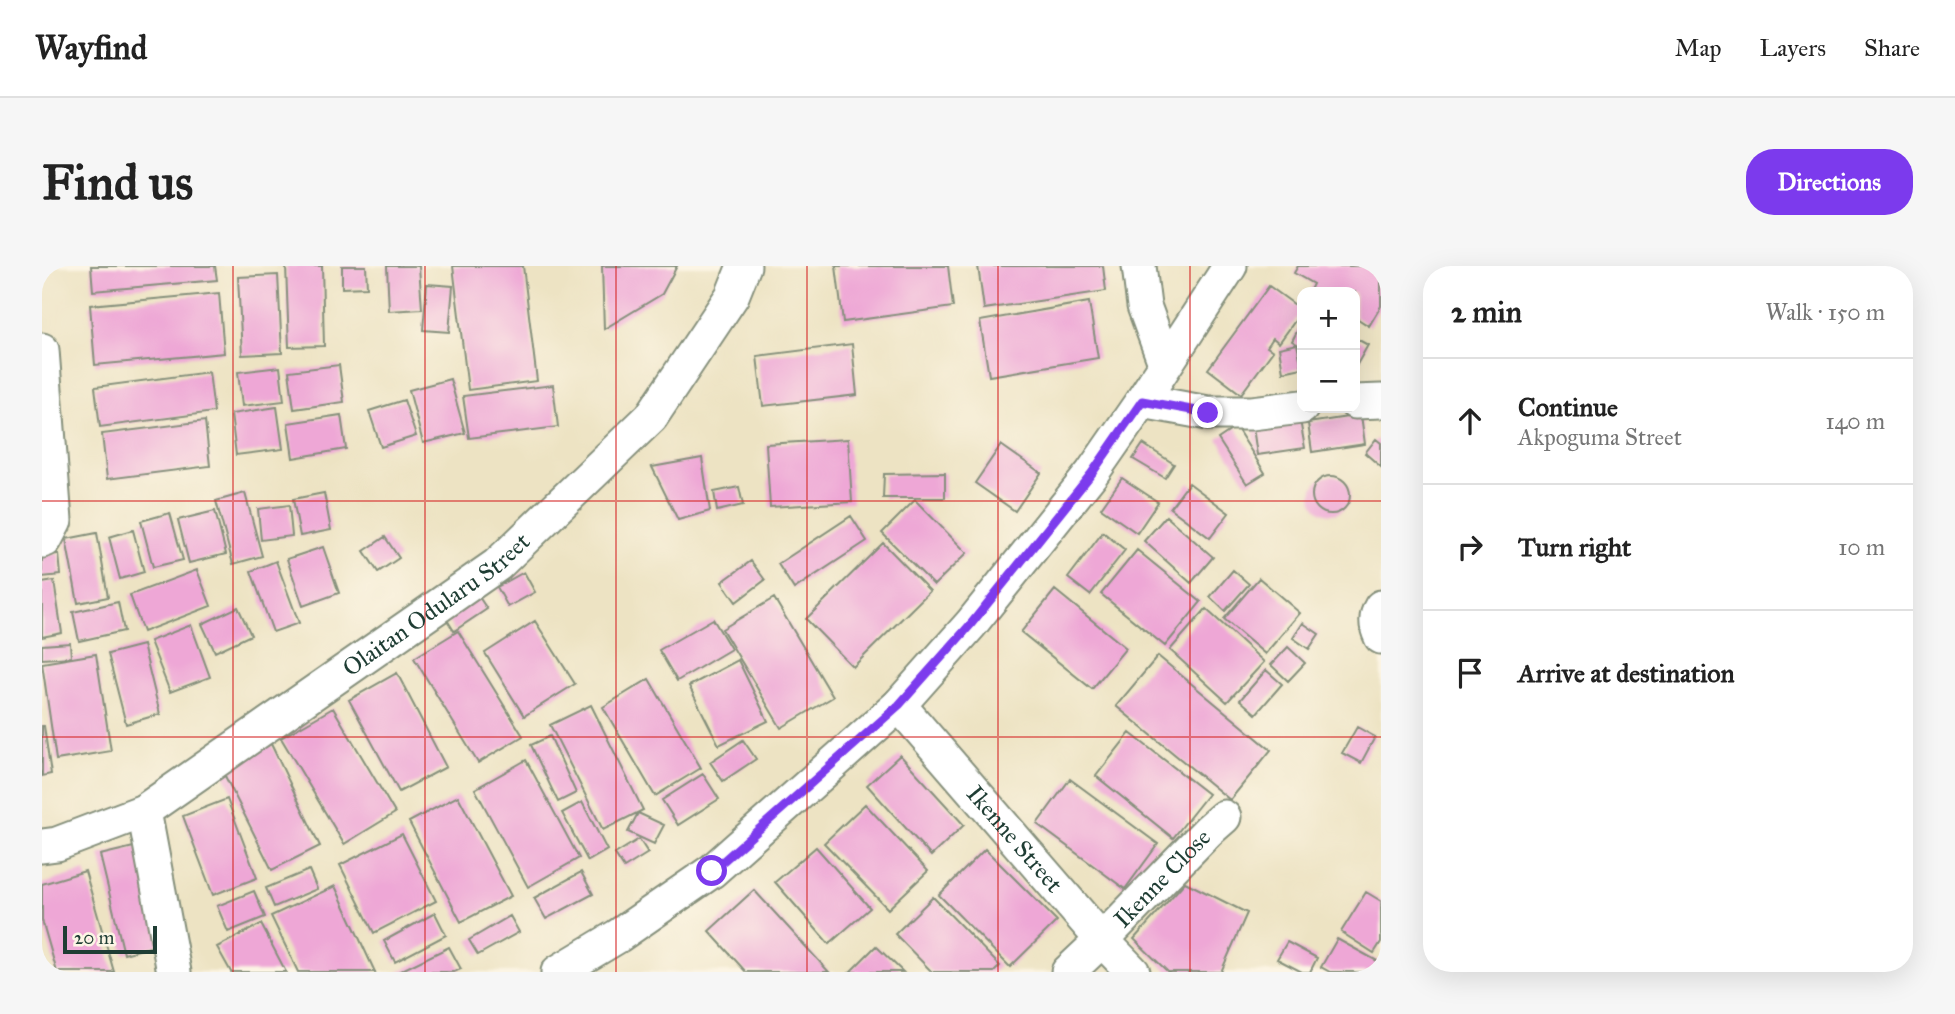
<!DOCTYPE html>
<meta charset="utf-8">
<style>
body{margin:0;font-family:"IM FELL Great Primer",serif;background:#f6f6f6;color:#222}
.controls{position:absolute;right:21px;top:21px;display:grid;overflow:hidden;border-radius:14px;box-shadow:0 7px 28px #0002}
.controls button{width:63px;height:63px;display:grid;place-items:center;padding:0;border:0;border-bottom:2px solid #e0e0e0;background:#fff;color:#222;font:35px sans-serif}
.scale{position:absolute;left:21px;bottom:18px;width:94px;box-sizing:border-box;padding-left:7px;border:4px solid #1f3d34;border-top:0;font-size:19px;line-height:24px;white-space:nowrap;color:#1f3d34;-webkit-text-stroke:5px #fcf5e5;paint-order:stroke}
.stop{position:absolute;width:21px;height:21px;margin:-16px;border:5px solid #7c3aed;border-radius:50%;background:#fff}
.stop.end{background:#7c3aed;border-color:#fff;box-shadow:0 2px 7px #0008}
.list{margin:0;padding:0;list-style:none}
h2{display:flex;justify-content:space-between;align-items:center;height:91px;margin:0;padding:0 28px;font-size:30px}
h2 small{font-size:23px;font-weight:400;color:#767676}
.list li{display:grid;grid-template-columns:46px 1fr auto;gap:21px;align-items:center;box-sizing:border-box;height:126px;padding:0 28px;border-top:2px solid #e0e0e0}
.list b{display:block;font-size:26px;white-space:nowrap}
.list p{margin:0;font-size:23px;white-space:nowrap;color:#767676}
.list em{font-size:23px;font-style:normal;color:#767676}
.icon{flex:none;width:38px;height:38px;fill:none;stroke:currentColor;stroke-width:2;stroke-linecap:round;stroke-linejoin:round}
.map{position:relative;flex:none;width:1339px;height:706px;overflow:hidden;border-radius:28px}
header{display:flex;align-items:center;gap:42px;box-sizing:border-box;height:98px;padding:0 35px;background:#fff;border-bottom:2px solid #e0e0e0}
header strong{font-size:33px}
nav{display:flex;gap:38px;margin-inline-start:auto;font-size:24px}
.intro{display:flex;align-items:center;justify-content:space-between;box-sizing:border-box;height:168px;padding:0 42px}
h1{margin:0;font-size:49px}
.button{padding:18px 32px;border-radius:28px;background:#7c3aed;color:#fff;font-size:24px;font-weight:700}
main{display:flex;gap:42px;padding:0 42px}
aside{flex:1;background:#fff;border-radius:28px;box-shadow:0 7px 28px #0002}
.map>svg:first-child{display:block}
.building{fill:#eea7d6}
.lines{fill:none;stroke-linecap:round;stroke-linejoin:round}
.street-casing{stroke:#86907c;stroke-width:37}
.street{stroke:#fff;stroke-width:33}
.route{stroke:#7c3aed;stroke-width:9}
.grid{fill:none;stroke:#d62828;stroke-width:2;stroke-opacity:0.55}
.labels{text-anchor:middle;dominant-baseline:central;stroke-width:5;stroke-linejoin:round;paint-order:stroke}
.street-label{font-size:24px;fill:#1f3d34;stroke:#fcf5e5}
</style>
<header>
<strong>Wayfind</strong>
<nav><a>Map</a><a>Layers</a><a>Share</a></nav>
</header>
<div class="intro"><h1>Find us</h1><a class="button">Directions</a></div>
<main>
<div class="map">
<svg width="1339" height="706" viewBox="0 0 1339 706">
<rect width="100%" height="100%" fill="#fcf5e5"/>
<filter id="ink" filterUnits="userSpaceOnUse"><feTurbulence type="fractalNoise" baseFrequency=".0143" numOctaves="2"/><feDisplacementMap in="SourceGraphic" scale="14" xChannelSelector="R" yChannelSelector="G"/><feConvolveMatrix kernelMatrix="1 2 1 2 8 2 1 2 1" color-interpolation-filters="sRGB"/></filter>
<filter id="wash" filterUnits="userSpaceOnUse"><feTurbulence type="fractalNoise" baseFrequency=".00686" numOctaves="4" result="noise"/><feDisplacementMap in="SourceGraphic" scale="28" xChannelSelector="R" yChannelSelector="G"/><feGaussianBlur stdDeviation="1.57" result="paint"/><feColorMatrix in="noise" values="0 0 0 0 0 0 0 0 0 0 0 0 0 0 0 0 0 1.4 0 .05"/><feComposite in="paint" operator="in"/></filter>
<g filter="url(#wash)">
<rect width="100%" height="100%" fill="#ede3c3"/>
<g id="blocks">
<path class="building" d="M49,0h124l2,14 -124,11z
M244,0h36l2,80 -35,1z
M300,0h24l1,21 -25,1z
M345,0h32l3,43 -33,2z
M411,0h70l14,115 -69,9z
M560,0h75l-15,28 -58,35z
M794,0h112l5,41 -110,15z
M936,0h125l3,25 -122,18z
M1256,0h83v40l-12,20 -14,-9v-25h-41l-4,-2 3,-6 -19,-11z
M236,9l4,78 -40,2 -4,-78z
M385,18l26,2 -4,46 -26,-2z
M1227,20l33,24v1l-23,32 -6,-5 -6,9 6,4 -32,43 -33,-25z
M177,27l5,60 -129,12 -5,-60z
M1047,36l9,56 -109,18 -9,-55z
M1260,56v25l-10,-6z
M1313,72l13,7 -13,23z
M810,78l5,51 -94,11 -6,-50z
M1255,78l5,24 -19,4 -4,-24z
M297,99l5,37 -50,7 -5,-38z
M238,101l4,34 -42,5 -4,-34z
M167,106l5,40 -114,15 -5,-40z
M408,113l15,54 -42,10 -14,-53z
M511,119l5,42 -89,11 -6,-42z
M362,134l12,36 -35,11 -12,-36z
M235,141l6,42 -47,6 -5,-41z
M299,149l5,34 -53,9 -5,-35z
M1319,149l4,29 -53,8 -4,-29z
M1258,154l5,28 -48,7 -4,-28z
M163,155l5,45 -103,13 -5,-45z
M1194,161l29,46 -18,11 -29,-45z
M806,173l4,63 -82,5 -4,-63z
M1334,173l5,4v24l-16,-14z
M1101,178l31,20 -9,14 -32,-19z
M959,179l40,28 -26,38 -40,-28z
M660,192l8,53 -32,9 -26,-53z
M903,207v25h-62l1,-24z
M1270 229a19 19 0 1 1 38 0a19 19 0 1 1-38 0Z
M1080,212l36,24 -21,31 -36,-25z
M1147,217l40,30 -19,25 -40,-30z
M697,221l4,18 -26,6 -3,-19z
M203,227l17,63 -29,8 -17,-63z
M282,227l7,37 -31,6 -7,-37z
M873,234l52,53 -33,32 -52,-52z
M247,239l3,31 -31,4 -3,-31z
M173,245l11,43 -37,9 -11,-43z
M128,247l13,47 -30,7 -12,-46z
M809,250l16,25 -73,48 -16,-25z
M1124,250l47,41 -22,26 -47,-42z
M91,264l11,42 -24,7 -11,-42z
M1061,266l22,18 -35,45 -22,-17z
M55,267l11,64 -30,6 -12,-64z
M343,271l14,21 -21,14 -14,-21z
M841,277l47,48 -77,76 -47,-48z
M281,281l16,46 -36,13 -16,-47z
M1095,284l64,52 -36,44 -64,-52z
M17,288l2,21 -19,2v-22z
M234,295l23,62 -26,9 -22,-61z
M709,295l14,19 -29,22 -14,-20z
M155,304l14,36 -68,26 -13,-37z
M1191,304l16,14 -24,27 -15,-14z
M482,306l11,20 -27,15 -11,-20z
M1217,312l41,35 -35,41 -41,-35z
M12,315l8,52 -20,4v-54z
M429,319l16,24 -33,22 -15,-24z
M1013,324l71,58 -34,41 -71,-57z
M732,332l59,99 -52,31 -59,-99z
M76,336l6,29 -45,10 -6,-29z
M196,341l13,28 -36,17 -13,-28z
M1164,343l58,53 -37,40 -57,-52z
M671,353l18,30 -54,32 -18,-31z
M493,355l40,63 -51,32 -39,-63z
M1261,357l16,11 -10,15 -16,-11z
M149,359l19,52 -40,15 -20,-51z
M416,365l65,105 -45,27 -64,-105z
M28,377l1,14 -29,2v-14z
M101,379l17,69 -34,10 -18,-70z
M1246,381l17,16 -17,18 -17,-16z
M54,388l15,97 -55,9 -14,-97z
M1116,390l113,94 -41,50 -114,-94z
M696,394l30,61 -49,24 -30,-59z
M1224,404l16,14 -26,30 -16,-14z
M355,407l49,94 -47,25 -50,-92z
M607,413l52,89 -46,28 -52,-89z
M549,439l52,105 -40,20 -53,-105z
M291,442l62,105 -51,31 -63,-106z
M0,460h2l7,48 -9,2z
M1315,461l18,10 -14,26 -19,-10z
M1088,467l78,61 -35,44 -77,-62z
M508,470l26,57 -18,9 -27,-57z
M701,474l13,19 -33,22 -13,-19z
M229,478l49,102 -48,24 -51,-102z
M858,489l64,70 -33,31 -64,-71z
M484,494l53,98 -51,29 -53,-98z
M661,508l16,25 -41,26 -16,-25z
M1028,513l88,65 -33,45 -88,-65z
M416,530l53,100 -50,26 -52,-100z
M185,533l30,79 -44,17 -30,-79z
M540,536l25,48 -19,11 -26,-48z
M823,538l63,67 -40,38 -64,-66z
M596,547l26,12 -10,19 -26,-12z
M360,568l34,67 -62,32 -34,-68z
M597,573l9,14 -24,15 -9,-14z
M100,579l23,98 -41,11 -24,-99z
M774,581l54,61 -41,36 -54,-62z
M943,583l72,72 -47,46 -71,-72z
M267,604l8,19 -43,18 -8,-19z
M43,605l29,101h-57l-15,-52v-36z
M539,606l12,22 -47,25 -12,-21z
M1143,616l62,31 -26,59h-53l-34,-33z
M293,620l40,86h-77l-27,-56z
M712,624l75,82h-83l-37,-41z
M212,625l11,26 -37,15 -11,-26z
M1324,626l15,9v41l-7,11 -33,-21z
M891,631l67,69 -6,6h-62l-37,-38z
M393,647l11,22 -51,27 -11,-21z
M468,650l9,16 -41,23 -9,-15z
M219,658l25,48h-55l-14,-25z
M1295,673l42,23 -6,10h-43l-9,-5z
M1245,676l30,16 -7,14h-8l-25,-13z
M834,680l27,26h-53z
M407,681l12,22 -7,3h-56z"/>
</g>
</g>
<g filter="url(#ink)">
<use href="#blocks" fill-opacity="0" stroke="#86907c" stroke-width="2"/>
<g class="lines">
<defs>
<g id="street">
<path d="M1097,0l5,40 21,57"/>
<path d="M0,84l13,171 -10,19 -3,1"/>
<path d="M1100,135l66,12h43l51,-6"/>
<path d="M1313,136l26,-1"/>
<path d="M1339,341c-6,10 -5,20 0,30"/>
<path id="s1" d="M857,439l203,235 31,32"/>
<path d="M102,545l30,161"/>
<path id="s2" d="M0,580l15,-2 87,-33 353,-246 154,-148 81,-121 12,-30"/>
<path d="M516,706l60,-36 94,-65 187,-166 72,-81 121,-151 50,-72 88,-135"/>
<path id="s3" d="M1026,706l34,-32 106,-109 16,-14"/>
</g>
</defs>
<use href="#street" class="street-casing"/>
<use href="#street" class="street"/>
</g>
</g>
<g class="lines" filter="url(#ink)">
<path class="route" d="M670,605l187,-166 72,-81 121,-151 50,-72 66,12"/>
</g>
<path class="grid" d="M191,0v706M383,0v706M574,0v706M765,0v706M956,0v706M1148,0v706M0,235h1339M0,471h1339"/>
<g class="labels">
<g class="street-label">
<text stroke="none"><textPath href="#s2" startOffset="466">Olaitan Odularu Street</textPath></text>
<text stroke="none"><textPath href="#s1" startOffset="177">Ikenne Street</textPath></text>
<text stroke="none"><textPath href="#s3" startOffset="133">Ikenne Close</textPath></text>
</g>
</g>
</svg>
<div class="controls">
<button>+</button>
<button>−</button>
</div>
<div class="scale">20 m</div>
<div class="stop" style="left:670px;top:605px"></div>
<div class="stop end" style="left:1166px;top:147px"></div>
</div>
<aside>
<h2>2 min<small>Walk · 150 m</small></h2>
<ul class="list">
<li><svg class="icon" aria-label="ahead" viewBox="0 0 24 24"><path d="M12 20V5M6 11l6-6 6 6"/></svg><div><b>Continue</b><p>Akpoguma Street</p></div><em>140 m</em></li>
<li><svg class="icon" aria-label="right" viewBox="0 0 24 24"><path d="M7 20v-9h11M14 6l5 5-5 5"/></svg><div><b>Turn right</b></div><em>10 m</em></li>
<li><svg class="icon" aria-label="arrive" viewBox="0 0 24 24"><path d="M6 21V4h12l-3 4 3 4H6"/></svg><div><b>Arrive at destination</b></div></li>
</ul>
</aside>
</main>
